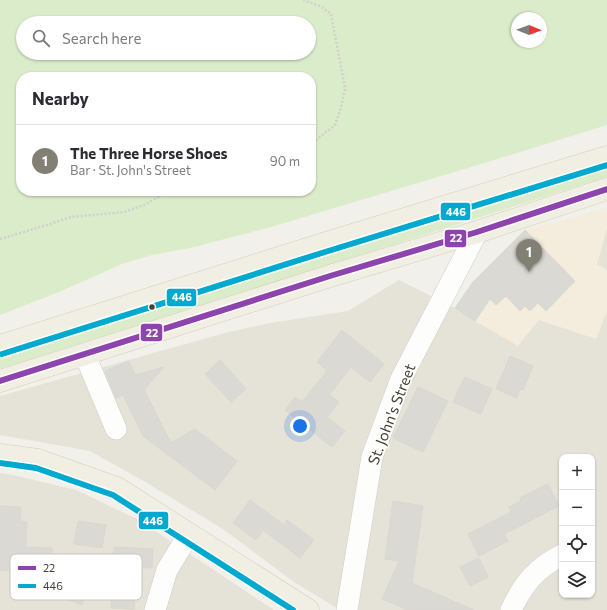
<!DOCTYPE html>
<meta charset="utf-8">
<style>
body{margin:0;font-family:Commissioner,sans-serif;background:#f7f7f7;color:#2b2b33}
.controls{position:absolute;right:12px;bottom:12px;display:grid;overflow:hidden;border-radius:8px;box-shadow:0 1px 3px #0004}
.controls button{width:36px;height:36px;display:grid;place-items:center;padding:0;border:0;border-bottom:1px solid #e1e1e2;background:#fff;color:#2b2b33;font:20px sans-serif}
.compass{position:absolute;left:511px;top:12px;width:36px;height:36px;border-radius:50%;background:#fff;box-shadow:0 1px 3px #0004;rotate:91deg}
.you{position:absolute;left:300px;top:426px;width:14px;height:14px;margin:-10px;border:3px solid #fff;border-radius:50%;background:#1a73e8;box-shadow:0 0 0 6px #1a73e833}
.badge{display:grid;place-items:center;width:26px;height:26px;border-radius:50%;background:#827f75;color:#fff;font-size:13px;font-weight:700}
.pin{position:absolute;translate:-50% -33px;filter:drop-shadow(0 1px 2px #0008)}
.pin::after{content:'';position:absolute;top:21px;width:14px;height:12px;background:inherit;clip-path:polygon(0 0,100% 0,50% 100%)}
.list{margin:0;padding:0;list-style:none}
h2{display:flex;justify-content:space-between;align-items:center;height:52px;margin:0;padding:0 16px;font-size:17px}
h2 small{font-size:13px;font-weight:400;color:#7c7c81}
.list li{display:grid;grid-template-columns:26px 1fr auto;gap:12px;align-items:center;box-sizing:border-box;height:72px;padding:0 16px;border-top:1px solid #e1e1e2}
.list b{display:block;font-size:15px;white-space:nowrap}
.list p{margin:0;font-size:13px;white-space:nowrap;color:#7c7c81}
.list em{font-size:13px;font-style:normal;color:#7c7c81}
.icon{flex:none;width:22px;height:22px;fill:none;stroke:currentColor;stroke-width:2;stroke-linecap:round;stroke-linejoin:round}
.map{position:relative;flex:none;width:607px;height:610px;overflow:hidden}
.search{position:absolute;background:#fff;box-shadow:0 1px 3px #0004;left:16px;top:16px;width:300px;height:44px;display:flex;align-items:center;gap:10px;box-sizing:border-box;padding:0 14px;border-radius:22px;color:#7c7c81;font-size:15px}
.panel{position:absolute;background:#fff;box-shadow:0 1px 3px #0004;left:16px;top:72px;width:300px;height:124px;border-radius:16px}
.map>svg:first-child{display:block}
.residential{fill:#e5e2d8;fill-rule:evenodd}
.commercial{fill:#f4edde}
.green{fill:#dbeccb;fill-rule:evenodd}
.building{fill:#dbd9d3;stroke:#d9d7d0}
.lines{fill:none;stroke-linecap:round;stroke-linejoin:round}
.minor-casing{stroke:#cfcdc8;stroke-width:22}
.major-casing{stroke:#d3ceb8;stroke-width:23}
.path{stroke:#d1d0ca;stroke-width:2.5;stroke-dasharray:2 2;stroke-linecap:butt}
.minor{stroke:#fdfdfc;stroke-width:21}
.major{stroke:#f1efe4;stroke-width:22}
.bus-1-casing{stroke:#fff;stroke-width:9}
.bus-2-casing{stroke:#fff;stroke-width:9}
.bus-1{stroke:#8e44ad;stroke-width:6}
.bus-2{stroke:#00a9ce;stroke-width:6}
.bus-dot{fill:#474236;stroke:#fff;stroke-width:1.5}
.labels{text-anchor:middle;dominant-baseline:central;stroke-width:3;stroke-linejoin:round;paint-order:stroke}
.street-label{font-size:15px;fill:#474236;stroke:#fff}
.key{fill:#fff;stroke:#c8c6c3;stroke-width:1}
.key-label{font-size:11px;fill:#474236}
.line-badge{stroke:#fff;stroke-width:1.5}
.badge-label{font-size:11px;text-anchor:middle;font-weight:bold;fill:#fff}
</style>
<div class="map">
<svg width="607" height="610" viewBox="0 0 607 610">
<rect width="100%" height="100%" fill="#f1f0eb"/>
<path class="residential" d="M607,228v42l-10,-6z
M399,280l56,28 20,13 64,-1 57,18 11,-27v299h-267l-46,-28 -71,-53 -76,-46 -57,-32 -90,-16v-39l225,-63 45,-10 78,-12zM562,457h30v138h-30z
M0,473l13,2 63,15 61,29 137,91h-274z"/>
<path class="commercial" d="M607,208v20l-10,36 10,6v41l-11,28 -57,-19 -21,26 -43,-25 -20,-13 13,-19 57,-59z"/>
<path class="green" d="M0,0h607v125l-116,36 -220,66 -81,21 -38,7 -30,9 -63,28 -59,23zM517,18h24v24h-24zM23,23h286v30h-286zM21,77h290v114h-290z
M607,168v9l-607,192v-10z"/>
<path class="building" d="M525,230l50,51 -29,30 -8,-8 -8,8 -5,-5 -5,5 -14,-15 -10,9 -6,-6 -15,22 -20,-13 18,-26z
M342,330l42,34 -14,18 -19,-15 -22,28 10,7 -12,15 18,14 -13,16 -47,-37 10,-13 7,5 25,-31 -10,-9z
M510,356l23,10 -10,24 -3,-1 -3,9 -21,-9z
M220,360l26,29 -15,13 -26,-28z
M129,361l6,14 29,-8 -20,23 27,53 24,-14 42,32 -22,29 -72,-54 -20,-41 -7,3 -11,-27z
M465,377l27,12 -11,25 -28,-12z
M418,387l30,14 -25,51 -30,-14z
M548,484l11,22 -55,28 4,7 -29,15 -11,-22 43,-22 -2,-5 12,-6 -1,-3z
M250,500l34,25 3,-5 27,20 -14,18 -37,-28 -7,10 -23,-17z
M393,501l30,5 -11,77 62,27h-66l-26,-11 17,-38 -14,-2z
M0,506l21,1 -1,14 7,1 -1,25 26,1 -2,28 -26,-1v-4l-24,-1z
M78,521l28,4 -4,23 -28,-4z
M114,547l39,2 -1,19 -16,-1 -2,42 -23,-1z
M479,558l9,19 -18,9 -10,-19z
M72,581l17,6 -7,18 -16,-6z"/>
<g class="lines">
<defs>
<path id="minor" d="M85,355l31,74
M155,610l12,-40 22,-36
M347,610l25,-153 29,-78 76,-147
M511,610c12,-26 25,-42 51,-55"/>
<path id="major" d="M0,346l323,-102 284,-87
M0,381l330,-105 147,-44 130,-43
M0,455l38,5 79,28 191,122"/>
</defs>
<use href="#minor" class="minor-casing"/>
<use href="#major" class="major-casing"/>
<path class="path" d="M303,0l17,6 11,8 14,74 -4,20 -6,17 -24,19
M0,239l47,-14 24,-8 53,-5 20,-7 25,-14"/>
<use href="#minor" class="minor"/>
<use href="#major" class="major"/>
<defs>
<path id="bus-1" d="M0,381l330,-105 147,-44 130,-43"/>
<path id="bus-2" d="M2,354l323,-102 282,-87
M0,463l36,5 77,27 180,115"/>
</defs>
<use href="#bus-1" class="bus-1-casing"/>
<use href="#bus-2" class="bus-2-casing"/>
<use href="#bus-1" class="bus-1"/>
<use href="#bus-2" class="bus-2"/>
</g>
<circle class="bus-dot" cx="152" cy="307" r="3.5"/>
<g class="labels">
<g class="street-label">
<text transform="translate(391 414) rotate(-69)">St. John's Street</text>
</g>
</g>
<rect x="10" y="554" width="132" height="46" rx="6" class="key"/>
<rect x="18" y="566" width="18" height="4" fill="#8e44ad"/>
<rect x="18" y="584" width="18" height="4" fill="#00a9ce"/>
<g class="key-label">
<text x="43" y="572">22</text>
<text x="43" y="590">446</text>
</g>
<g class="line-badge">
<rect x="440" y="202" width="31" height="19" rx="4" fill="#00a9ce"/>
<rect x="444" y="229" width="23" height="19" rx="4" fill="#8e44ad"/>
<rect x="166" y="288" width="31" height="19" rx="4" fill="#00a9ce"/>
<rect x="140" y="323" width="23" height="19" rx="4" fill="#8e44ad"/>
<rect x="138" y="511" width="31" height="19" rx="4" fill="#00a9ce"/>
</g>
<g class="badge-label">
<text x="456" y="216">446</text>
<text x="456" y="242">22</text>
<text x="182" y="301">446</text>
<text x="152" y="337">22</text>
<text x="153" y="525">446</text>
</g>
</svg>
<div class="controls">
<button>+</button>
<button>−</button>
<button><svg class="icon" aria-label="locate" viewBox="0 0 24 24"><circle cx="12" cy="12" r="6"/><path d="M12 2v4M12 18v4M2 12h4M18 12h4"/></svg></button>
<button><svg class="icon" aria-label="layers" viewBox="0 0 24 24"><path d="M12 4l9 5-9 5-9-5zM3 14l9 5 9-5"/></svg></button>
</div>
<svg class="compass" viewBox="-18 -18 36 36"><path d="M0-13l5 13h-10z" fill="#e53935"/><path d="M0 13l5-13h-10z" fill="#7c7c81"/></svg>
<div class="you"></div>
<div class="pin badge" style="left:529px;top:272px">1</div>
<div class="search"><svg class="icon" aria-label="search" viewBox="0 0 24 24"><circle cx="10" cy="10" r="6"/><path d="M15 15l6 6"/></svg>Search here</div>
<section class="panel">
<h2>Nearby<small></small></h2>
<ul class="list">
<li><span class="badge">1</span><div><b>The Three Horse Shoes</b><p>Bar · St. John's Street</p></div><em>90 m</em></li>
</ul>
</section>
</div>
